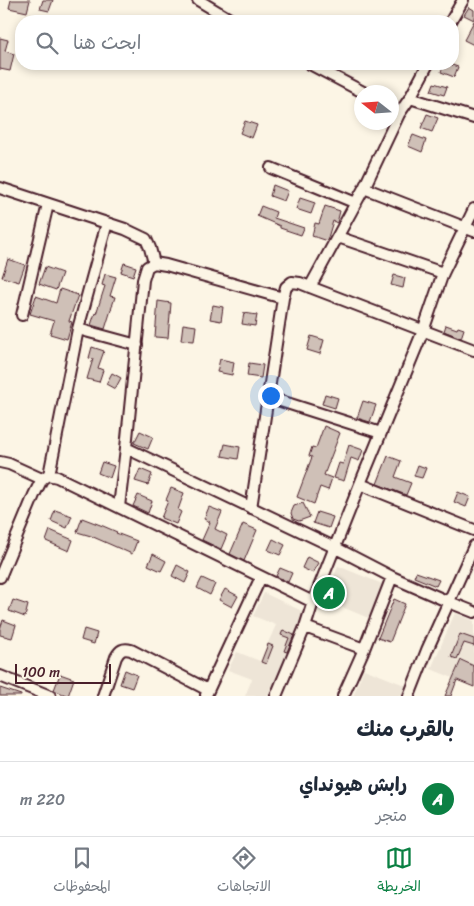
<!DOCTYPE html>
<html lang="ar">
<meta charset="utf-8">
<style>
body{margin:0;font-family:Sriracha,"Playpen Sans Arabic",sans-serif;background:#f6f6f7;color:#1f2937;direction:rtl}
.compass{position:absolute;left:354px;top:85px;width:45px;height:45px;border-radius:50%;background:#fff;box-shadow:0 2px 8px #0003;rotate:287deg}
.scale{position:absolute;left:15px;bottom:12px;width:96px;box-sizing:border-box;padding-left:5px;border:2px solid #4a1f2b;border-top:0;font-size:14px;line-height:18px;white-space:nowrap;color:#4a1f2b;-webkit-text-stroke:4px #fcf5e5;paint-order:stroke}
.you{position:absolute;left:270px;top:395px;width:18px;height:18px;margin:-12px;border:4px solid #fff;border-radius:50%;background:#1a73e8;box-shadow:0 0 0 8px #1a73e833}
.badge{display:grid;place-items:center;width:32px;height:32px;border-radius:50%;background:#0b8043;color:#fff;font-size:16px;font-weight:700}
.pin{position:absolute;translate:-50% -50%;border:2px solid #fff;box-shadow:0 1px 5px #0006}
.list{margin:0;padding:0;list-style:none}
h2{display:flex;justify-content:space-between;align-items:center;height:65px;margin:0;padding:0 20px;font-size:21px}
h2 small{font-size:16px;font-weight:400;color:#747a83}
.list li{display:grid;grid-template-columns:32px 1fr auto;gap:15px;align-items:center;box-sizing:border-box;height:75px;padding:0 20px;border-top:1px solid #e0e1e3}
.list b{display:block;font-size:19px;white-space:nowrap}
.list p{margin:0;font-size:16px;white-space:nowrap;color:#747a83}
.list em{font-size:16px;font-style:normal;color:#747a83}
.icon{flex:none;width:28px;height:28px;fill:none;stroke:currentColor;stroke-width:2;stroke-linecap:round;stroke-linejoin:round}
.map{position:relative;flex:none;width:474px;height:696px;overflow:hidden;direction:ltr}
.search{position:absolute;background:#fff;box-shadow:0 2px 8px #0003;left:15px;right:15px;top:15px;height:55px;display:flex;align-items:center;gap:12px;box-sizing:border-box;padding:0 18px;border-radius:20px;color:#747a83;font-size:19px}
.sheet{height:140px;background:#fff}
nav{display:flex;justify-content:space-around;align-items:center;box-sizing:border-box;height:70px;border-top:1px solid #e0e1e3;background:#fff;font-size:14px;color:#747a83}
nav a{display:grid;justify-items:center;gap:2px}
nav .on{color:#0b8043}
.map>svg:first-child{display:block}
.built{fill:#eee5d7}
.building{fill:#cfc0b7;stroke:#4a1f2b}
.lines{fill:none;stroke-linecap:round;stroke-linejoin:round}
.minor-casing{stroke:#4a1f2b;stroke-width:14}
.minor{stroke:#fcf5e5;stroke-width:10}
</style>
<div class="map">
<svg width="474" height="696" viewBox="0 0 474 696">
<rect width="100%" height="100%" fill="#fcf5e5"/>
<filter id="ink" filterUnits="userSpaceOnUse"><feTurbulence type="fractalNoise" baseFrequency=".02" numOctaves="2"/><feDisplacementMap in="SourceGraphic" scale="10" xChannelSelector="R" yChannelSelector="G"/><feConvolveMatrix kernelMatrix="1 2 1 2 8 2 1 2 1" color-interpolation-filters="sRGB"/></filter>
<g filter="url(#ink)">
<path class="built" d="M338,566l47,19 -14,34 -46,-19z
M264,593l42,20 -34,83h-27l7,-17 -24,-9 9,-18 23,9 16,-36 -23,-9z
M455,613l19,8v21l-1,4h1v20l-13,-6 -8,18 -22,-9z
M364,669l43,17 -4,10h-50z"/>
<path class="building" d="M11,0h19l-3,12 -18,-4z
M43,0h10l-4,11 -9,-2z
M469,7l5,3v10l-10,-5z
M474,21v24l-10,-5z
M0,38l8,2 -3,11 9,3 -4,17 -10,-2z
M444,64h5l9,3 -4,10 -13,-5z
M434,83l13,4 -3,8 -13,-4z
M427,114l11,4 -6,14 -11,-4z
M245,121l12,4 -5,13 -12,-5z
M413,135l13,5 -4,12 -14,-6z
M273,185l15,6 -4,10 -14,-5z
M300,198l15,5 -4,11 -15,-5z
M261,206l15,6 -2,6 30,10 -3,7 -21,-7v-2l-23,-10z
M325,206l15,5 -3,12 -4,-2 -6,20 -15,-5 3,-13 4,1z
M8,259l17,6 -6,17 -17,-5z
M124,263l12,4 -3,9 -12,-4z
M45,267l17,6 -6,17 -17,-6z
M105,274l11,3 -6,19 5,1 -10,32 -14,-4 4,-12 1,1 9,-28 -3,-1z
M394,275l11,3 -2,10 -12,-3z
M60,289l18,6 -9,26 3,1 -5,17 -17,-5 4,-13 -24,-7 6,-18 20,7z
M158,301l13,2 -3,35 -13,-1z
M213,305l10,2 -2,14 -11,-2z
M244,313l13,2 -2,11 -13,-2z
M183,324l13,2 -2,15 -13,-1z
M446,325l11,4 1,-2 6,2 -3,9 -17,-7z
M311,336l13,4 -4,14 -13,-4z
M92,347l12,4 -6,17 5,2 -4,12 -12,-3 6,-20 -4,-1z
M220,359l14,3 -2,13 -15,-3z
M249,363l14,2 -2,13 -14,-2z
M112,373l9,5 -6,11 -9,-5z
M325,394l13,4 -3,10 -13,-4z
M363,401l13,4 -6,17 -13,-4z
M324,426l16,7 -16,42 8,3 -4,12 -8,-3 -6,17 -17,-7 15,-40 -3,-1 3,-9 4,1z
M140,431l13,6 -5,12 -14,-6z
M225,444l15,3 -2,12 -16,-3z
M349,445l14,5 -4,11 -8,-3 -7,23 -10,-3 5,-15 4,1z
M388,456l13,5 -6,16 16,6 -5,12 -29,-11z
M102,462l12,4 -4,12 -12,-5z
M418,465l8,3 -4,10 -8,-2z
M140,469l12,5 -4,11 -13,-4z
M171,488l13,5 -6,17 3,2 -5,12 -15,-6 7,-17 -2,-1z
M458,492l12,5 -4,10 -12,-5z
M138,495l14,6 -4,12 -15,-7z
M303,503l7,14 -11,4 -6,-2 -2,-6 3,-7z
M209,507l13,5 -7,17 12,6 -6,14 -19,-9 8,-18 -6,-3z
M55,510l17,6 -5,12 -16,-7z
M317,512l16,5 -4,11 -16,-5z
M82,518l21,8 14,6 -1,1 21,8 -5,13 -41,-18 -14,-4z
M243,524l14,6 -13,31 -14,-7z
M50,530l23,10 -4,11 -23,-10z
M273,539l12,6 -5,10 -12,-5z
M153,554l13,7 -5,10 -13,-6z
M307,557l12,6 -6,10 -11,-5z
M177,565l13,7 -5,11 -13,-7z
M280,568l12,5 -4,9 -12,-6z
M416,572l23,8 -3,6 -22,-9z
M202,578l13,6 -5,11 -13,-7z
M225,589l13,7 -6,11 -13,-7z
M394,599l11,5 -15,38 -12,-4z
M13,600l15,5 -3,12 -16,-6z
M3,620l13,5 -4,13 -12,-3v-6z
M84,629l13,4 -3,11 -13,-4z
M283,630l11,5 -7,17 -3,-1 5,-13 -8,-3z
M460,634l14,5v7l-10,-3 -7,16 -6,-2z
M268,644l5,2 -7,18 -5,-2z
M461,660l13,6v21l-17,-7 -6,16h-6z
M125,670l12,5 -5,13 -12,-4z
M60,674l14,5 -6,17 -14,-6z
M0,688l21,7v1h-21z"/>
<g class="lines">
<defs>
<path id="minor" d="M198,0l35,21
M451,21l12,-21
M310,64l53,28
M410,98l64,20
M271,168l85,35
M0,188l125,41 21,10 4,9 4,15
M364,188l110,43
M338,237l105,36
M310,287l54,-99 35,-74 11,-16 18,-34
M22,315l26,-111
M78,329l59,16
M268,397l113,36
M126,448l208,99 58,30 57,25 25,10
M0,462l9,2 33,15
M49,475l29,-146 29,-106
M360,484l114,46
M119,507l7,-59 17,-168 4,-13 7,-4 12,2 117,33
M251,508l32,-210 3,-11 6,-5 8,1 10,4 164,63
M0,577l34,-82 8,-16 6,-4 9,2 256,125 -8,25 -29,69
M313,602l47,-118 63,-153 20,-58 31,-64
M305,627l59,22 28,-72
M0,676l50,20
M206,695l55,-118
M103,696l13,-39c4,-7 7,-9 15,-7l77,40
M343,696l21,-47
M409,696l18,-46 47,-104"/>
</defs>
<use href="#minor" class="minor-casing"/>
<use href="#minor" class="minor"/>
</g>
</g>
</svg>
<svg class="compass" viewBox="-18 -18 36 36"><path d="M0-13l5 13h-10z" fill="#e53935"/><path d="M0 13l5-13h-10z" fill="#747a83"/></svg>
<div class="scale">100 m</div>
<div class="you"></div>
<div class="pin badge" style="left:329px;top:593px">A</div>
<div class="search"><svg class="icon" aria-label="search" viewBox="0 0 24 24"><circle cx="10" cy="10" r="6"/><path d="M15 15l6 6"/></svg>ابحث هنا</div>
</div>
<section class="sheet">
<h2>بالقرب منك<small></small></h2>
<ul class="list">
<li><span class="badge">A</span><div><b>رابش هيونداي</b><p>متجر</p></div><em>220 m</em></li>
</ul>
</section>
<nav>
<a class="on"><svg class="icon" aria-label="map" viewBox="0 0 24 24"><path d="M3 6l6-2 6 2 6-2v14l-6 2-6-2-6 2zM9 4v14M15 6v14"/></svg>الخريطة</a>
<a><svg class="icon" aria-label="directions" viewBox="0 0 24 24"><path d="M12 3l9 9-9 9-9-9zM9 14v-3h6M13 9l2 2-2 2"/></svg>الاتجاهات</a>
<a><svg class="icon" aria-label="saved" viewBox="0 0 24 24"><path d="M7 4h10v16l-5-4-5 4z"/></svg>المحفوظات</a>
</nav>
